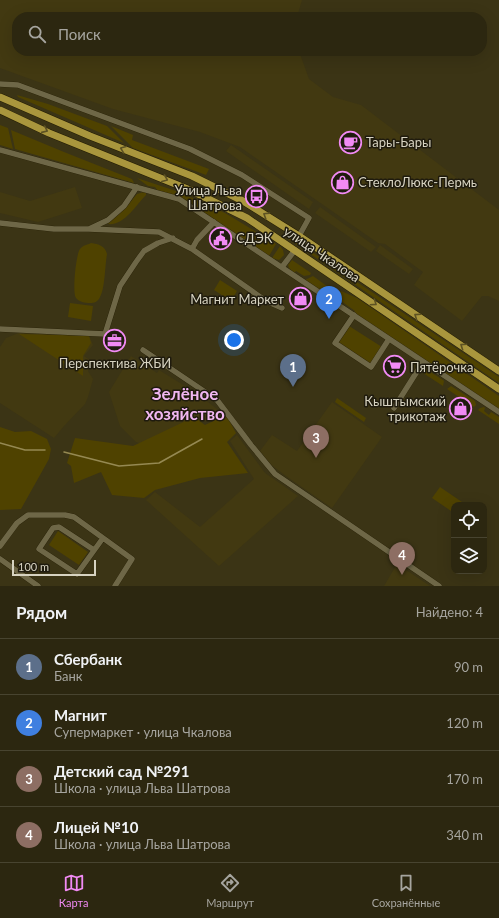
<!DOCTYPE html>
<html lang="ru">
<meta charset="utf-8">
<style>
body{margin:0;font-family:Lato,sans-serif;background:#342f19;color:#f1f3f6}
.controls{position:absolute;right:12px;bottom:12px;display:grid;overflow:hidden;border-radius:8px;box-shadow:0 4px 16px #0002}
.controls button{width:36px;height:36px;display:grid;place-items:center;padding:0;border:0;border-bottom:1px solid #484430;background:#2c2710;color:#f1f3f6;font:20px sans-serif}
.scale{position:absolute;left:12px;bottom:10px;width:84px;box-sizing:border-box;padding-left:4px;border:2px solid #d7d3c1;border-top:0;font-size:11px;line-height:14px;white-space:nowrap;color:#d7d3c1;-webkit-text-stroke:3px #1f1b0e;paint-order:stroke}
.you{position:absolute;left:234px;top:340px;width:14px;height:14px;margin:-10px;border:3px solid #fff;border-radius:50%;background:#1a73e8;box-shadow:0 0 0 6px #1a73e833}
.badge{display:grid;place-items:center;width:26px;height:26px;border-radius:50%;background:#f18af4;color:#fff;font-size:13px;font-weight:700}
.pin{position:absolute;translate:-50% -33px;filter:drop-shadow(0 1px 2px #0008)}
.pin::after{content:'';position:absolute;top:21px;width:14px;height:12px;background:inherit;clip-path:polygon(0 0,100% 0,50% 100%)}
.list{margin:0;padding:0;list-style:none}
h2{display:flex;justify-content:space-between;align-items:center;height:52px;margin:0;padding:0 16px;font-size:17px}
h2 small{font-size:13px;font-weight:400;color:#a6a59f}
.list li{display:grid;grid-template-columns:26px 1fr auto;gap:12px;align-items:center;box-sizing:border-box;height:56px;padding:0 16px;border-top:1px solid #484430}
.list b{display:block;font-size:15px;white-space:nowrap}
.list p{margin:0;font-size:13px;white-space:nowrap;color:#a6a59f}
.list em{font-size:13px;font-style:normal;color:#a6a59f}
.icon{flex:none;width:22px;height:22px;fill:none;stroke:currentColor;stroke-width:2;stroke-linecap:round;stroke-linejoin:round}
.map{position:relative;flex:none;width:499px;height:586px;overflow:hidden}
.search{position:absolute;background:#2c2710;box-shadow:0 4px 16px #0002;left:12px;right:12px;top:12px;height:44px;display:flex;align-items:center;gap:10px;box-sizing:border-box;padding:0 14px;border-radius:16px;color:#a6a59f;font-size:15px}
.sheet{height:276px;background:#2c2710}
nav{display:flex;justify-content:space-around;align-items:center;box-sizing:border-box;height:56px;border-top:1px solid #484430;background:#2c2710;font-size:11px;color:#a6a59f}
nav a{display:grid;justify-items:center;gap:2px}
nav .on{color:#f18af4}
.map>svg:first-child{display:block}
.built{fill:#423911}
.green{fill:#4f4200}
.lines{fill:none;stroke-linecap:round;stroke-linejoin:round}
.stream{stroke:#958952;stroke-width:1.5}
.minor-casing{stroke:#221b00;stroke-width:6}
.major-casing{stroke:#221b00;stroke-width:8}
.minor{stroke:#6e6747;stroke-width:5.5}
.major{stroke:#a9963d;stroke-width:7}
.oneway{stroke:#5d5223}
.labels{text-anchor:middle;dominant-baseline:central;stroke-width:3;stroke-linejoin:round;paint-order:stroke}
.poi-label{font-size:13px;fill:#d7d3c1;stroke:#1f1b0e;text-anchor:start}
.street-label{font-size:13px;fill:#d7d3c1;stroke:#1f1b0e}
.district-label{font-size:17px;font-weight:bold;fill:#f0b7f1;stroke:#1f1b0e}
</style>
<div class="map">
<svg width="499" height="586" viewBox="0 0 499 586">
<rect width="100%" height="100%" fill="#3b3415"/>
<path class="built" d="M0,0h302l-5,17h-280v34h282l10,28 24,18 28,8 138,105v91l-11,-5h-6l-20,25 -48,-36 9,-13 -38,-28 -7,-1 -138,-96 -40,-15 -87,-23 -113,-41z
M231,145l82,57 -4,7 -83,-58z
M75,187l7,21 -44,14 -38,-9v-21l30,9z
M320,207l56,40 -5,5 -56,-39z
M380,245l33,24 -4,5 -33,-23z
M21,332l68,3 4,10 -9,11 6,4 -2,11 5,8 -5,18 -3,7 -21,22 -10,12 -54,-35v-56l6,-9z
M131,356l26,17 2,-3 37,23 21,16 -9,13 -4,-2 -56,26 -12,-4 -16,-16 -11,-34z
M332,402l50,35 -50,71 -46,-32 -16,-12 -10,-13 12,-16 25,16z
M237,435l28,38 33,23 -79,70 -73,-66 9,-8 45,35 54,-48 -24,-38z
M397,564l33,22h-46z"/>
<path class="green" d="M17,95l31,9 59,22 17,17 -106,-46z
M0,125l8,3 5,21 -13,-4z
M111,126l22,9 -1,5 77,29 -3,6 -73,-27z
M11,130l53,22 68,27 2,4 -119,-34z
M137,178l42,14 46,21 51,31 -7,12 -83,-56 -29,-10 -2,-3 -7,-1z
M144,192l2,1v2c-10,10 -22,31 -38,29l20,-19 9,-11z
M288,236l211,141v6l-212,-145z
M91,243c8,1 14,3 16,11 -2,11 -2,35 -7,43 -2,5 -6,6 -10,6 -5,0 -11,-1 -14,-5 -4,-5 0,-44 4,-49 3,-4 7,-4 11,-6z
M280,246l3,4 1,5 -5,5 -7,-2z
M292,260l19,13 -1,2 -6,1 -8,-5 -2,2 -5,-5 -1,-3z
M313,276l22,16 1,10 -31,-22z
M220,280l17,11 -6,10 -17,-11z
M341,291l16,7 142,98v14l-145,-97 1,-2 -14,-10 -2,-7z
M70,303l23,3 -2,15 -23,-4z
M349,326l33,21 -12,18 -32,-22z
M19,334l70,2 2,7 -8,13v20z
M424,368l19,12 1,1 -1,5 -23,-15z
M451,386l24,15 1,4 -2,2 -27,-18z
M337,398l29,20 -2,4 -29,-20z
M484,407l1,1 -1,3 5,4 2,-3 8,5v7l-21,-14 2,-2z
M226,415l10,18 -9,9 21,31 -48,5 -45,12 -11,8 -32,-3 -11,-23 -27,11 -3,-17 -4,-3 8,-25 58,8 61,-29 11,8z
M0,427l15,5 16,-1 16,8 4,10 -2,10 -28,50 -21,1z
M440,487l22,15 -2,3h-6v8l-22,-15z
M58,531l30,21 -9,13 -30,-20z"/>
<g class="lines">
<path class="stream" d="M0,443l25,7h20
M64,452l55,14 40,-3 43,-24"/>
<defs>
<path id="minor" d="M0,84l18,1 172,64 52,26 67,43 -10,18
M0,150l179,49 320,213
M0,223l54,6h35l19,-9 16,-14 13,-19
M89,229l70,3 33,17 74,52 16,7
M192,249l5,-9 17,-18
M282,267l13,-17
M354,315l-19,28 36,24 18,-28
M0,329l105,5 15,-48 16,-24 8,-11 14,-8 15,-5
M143,350l74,50 34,45 24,29 164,112
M394,408l29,-46
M0,546l17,-23 11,-8h37l9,2 58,42 -17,27
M94,550l-35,-23 -6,1 -14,21 38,25 26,-36
M0,559l38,27"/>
<path id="major" d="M0,97l90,39 102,40 51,25 56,35 200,135
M0,110l49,23 141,57 57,28 252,171"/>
</defs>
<use href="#minor" class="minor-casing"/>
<use href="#major" class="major-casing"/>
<use href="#minor" class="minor"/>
<use href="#major" class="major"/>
</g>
<defs><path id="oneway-chevron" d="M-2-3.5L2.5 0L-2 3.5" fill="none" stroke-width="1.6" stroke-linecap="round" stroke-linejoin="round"/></defs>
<g class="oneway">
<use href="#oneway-chevron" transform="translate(45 130) rotate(24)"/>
<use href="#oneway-chevron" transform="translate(123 149) rotate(-159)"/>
<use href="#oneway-chevron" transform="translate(165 179) rotate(22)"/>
<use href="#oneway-chevron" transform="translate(266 215) rotate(-148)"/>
<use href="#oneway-chevron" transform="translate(374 303) rotate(34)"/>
<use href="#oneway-chevron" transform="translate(417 316) rotate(-146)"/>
<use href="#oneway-chevron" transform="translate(463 346) rotate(-146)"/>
</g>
<defs>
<symbol id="cafe-ring" viewBox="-11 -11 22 22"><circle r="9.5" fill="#1f1b0e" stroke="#f18af4" stroke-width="1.5"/><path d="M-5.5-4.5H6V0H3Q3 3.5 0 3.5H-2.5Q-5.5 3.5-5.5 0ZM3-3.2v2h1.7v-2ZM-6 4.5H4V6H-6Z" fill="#f18af4"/></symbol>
<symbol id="shop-ring" viewBox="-11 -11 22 22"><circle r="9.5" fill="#1f1b0e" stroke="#f18af4" stroke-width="1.5"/><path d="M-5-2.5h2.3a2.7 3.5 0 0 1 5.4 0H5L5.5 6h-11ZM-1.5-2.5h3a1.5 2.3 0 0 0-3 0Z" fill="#f18af4"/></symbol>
<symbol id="bus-ring" viewBox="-11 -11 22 22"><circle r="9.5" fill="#1f1b0e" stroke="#f18af4" stroke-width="1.5"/><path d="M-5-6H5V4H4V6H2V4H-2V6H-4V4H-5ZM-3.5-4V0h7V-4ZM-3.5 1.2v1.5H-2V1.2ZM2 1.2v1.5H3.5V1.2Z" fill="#f18af4"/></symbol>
<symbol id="civic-ring" viewBox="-11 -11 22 22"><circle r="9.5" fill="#1f1b0e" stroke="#f18af4" stroke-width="1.5"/><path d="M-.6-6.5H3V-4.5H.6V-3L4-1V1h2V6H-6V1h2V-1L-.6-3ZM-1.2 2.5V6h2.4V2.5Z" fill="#f18af4"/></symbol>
<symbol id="office-ring" viewBox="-11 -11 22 22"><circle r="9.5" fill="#1f1b0e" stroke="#f18af4" stroke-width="1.5"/><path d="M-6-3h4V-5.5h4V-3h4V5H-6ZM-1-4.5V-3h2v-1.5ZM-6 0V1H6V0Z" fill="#f18af4"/></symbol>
<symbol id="supermarket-ring" viewBox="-11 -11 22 22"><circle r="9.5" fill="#1f1b0e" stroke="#f18af4" stroke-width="1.5"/><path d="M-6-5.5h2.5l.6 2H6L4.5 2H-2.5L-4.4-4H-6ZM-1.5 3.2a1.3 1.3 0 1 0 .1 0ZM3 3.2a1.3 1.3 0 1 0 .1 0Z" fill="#f18af4"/></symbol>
</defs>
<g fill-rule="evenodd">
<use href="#cafe-ring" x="338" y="130" width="25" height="25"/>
<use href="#shop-ring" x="330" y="170" width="25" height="25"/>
<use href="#bus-ring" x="244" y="184" width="25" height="25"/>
<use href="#civic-ring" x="208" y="226" width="25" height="25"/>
<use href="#shop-ring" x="288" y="286" width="25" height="25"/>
<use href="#office-ring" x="102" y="328" width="25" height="25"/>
<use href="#supermarket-ring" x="382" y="354" width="25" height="25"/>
<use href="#shop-ring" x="448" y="396" width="25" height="25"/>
</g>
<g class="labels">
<g class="poi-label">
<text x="366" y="142">Тары-Бары</text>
<text x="358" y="182">СтеклоЛюкс-Пермь</text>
<text x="242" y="190" text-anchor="end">Улица Льва<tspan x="242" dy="15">Шатрова</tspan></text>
<text x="236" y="238">СДЭК</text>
<text x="284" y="299" text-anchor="end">Магнит Маркет</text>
<text x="115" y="363" text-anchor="middle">Перспектива ЖБИ</text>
<text x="410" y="367">Пятёрочка</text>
<text x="446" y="401" text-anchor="end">Кыштымский<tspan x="446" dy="15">трикотаж</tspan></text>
</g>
<g class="street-label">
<text transform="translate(322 254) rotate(34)">улица Чкалова</text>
</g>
<g class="district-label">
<text x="185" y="393">Зелёное<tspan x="185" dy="20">хозяйство</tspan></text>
</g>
</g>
</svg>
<div class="controls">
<button><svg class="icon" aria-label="locate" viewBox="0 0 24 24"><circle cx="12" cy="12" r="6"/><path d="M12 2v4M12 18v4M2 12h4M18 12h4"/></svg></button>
<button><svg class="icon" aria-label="layers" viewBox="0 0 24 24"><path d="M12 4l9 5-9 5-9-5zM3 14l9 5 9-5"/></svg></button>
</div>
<div class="scale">100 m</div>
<div class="you"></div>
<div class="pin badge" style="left:293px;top:387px;background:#5c6f8a">1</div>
<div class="pin badge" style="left:329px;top:319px;background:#3f7fe0">2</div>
<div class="pin badge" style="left:316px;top:458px;background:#8d6e63">3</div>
<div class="pin badge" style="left:402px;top:575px;background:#8d6e63">4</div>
<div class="search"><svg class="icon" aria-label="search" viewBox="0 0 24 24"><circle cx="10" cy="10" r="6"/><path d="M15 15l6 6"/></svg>Поиск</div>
</div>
<section class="sheet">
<h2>Рядом<small>Найдено: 4</small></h2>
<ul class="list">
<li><span class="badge" style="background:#5c6f8a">1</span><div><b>Сбербанк</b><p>Банк</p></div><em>90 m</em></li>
<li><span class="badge" style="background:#3f7fe0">2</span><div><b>Магнит</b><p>Супермаркет · улица Чкалова</p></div><em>120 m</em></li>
<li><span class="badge" style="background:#8d6e63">3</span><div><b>Детский сад №291</b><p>Школа · улица Льва Шатрова</p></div><em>170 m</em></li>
<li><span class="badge" style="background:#8d6e63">4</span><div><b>Лицей №10</b><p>Школа · улица Льва Шатрова</p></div><em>340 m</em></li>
</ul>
</section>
<nav>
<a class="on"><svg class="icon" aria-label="map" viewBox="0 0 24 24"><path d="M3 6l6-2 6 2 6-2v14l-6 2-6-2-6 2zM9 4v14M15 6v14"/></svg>Карта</a>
<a><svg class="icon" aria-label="directions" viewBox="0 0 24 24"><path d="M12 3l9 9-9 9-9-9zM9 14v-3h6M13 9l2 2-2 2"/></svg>Маршрут</a>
<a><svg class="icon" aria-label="saved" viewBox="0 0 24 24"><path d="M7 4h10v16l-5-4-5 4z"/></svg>Сохранённые</a>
</nav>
